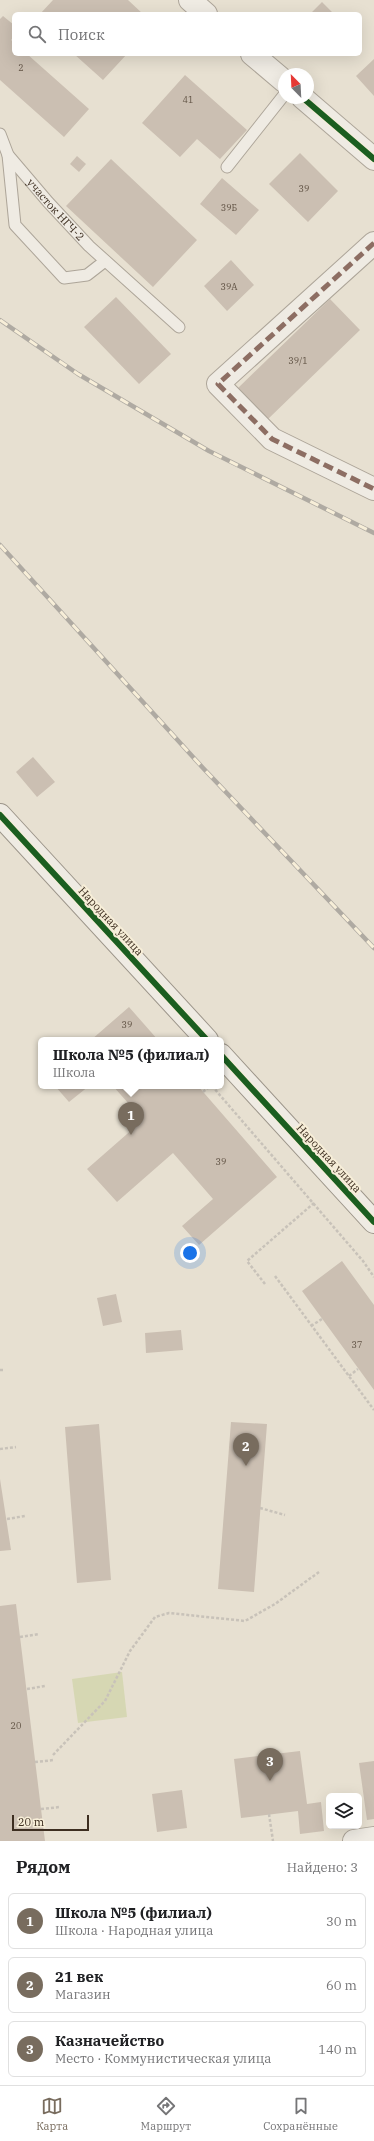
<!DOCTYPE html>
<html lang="ru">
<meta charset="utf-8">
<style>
body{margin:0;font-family:"IBM Plex Serif",serif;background:#f6f6f6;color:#202124}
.controls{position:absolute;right:12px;bottom:12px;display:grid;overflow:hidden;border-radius:6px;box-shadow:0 4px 16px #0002}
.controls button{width:36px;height:36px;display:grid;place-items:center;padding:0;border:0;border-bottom:1px solid #e0e0e0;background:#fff;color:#202124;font:20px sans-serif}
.compass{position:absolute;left:278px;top:68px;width:36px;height:36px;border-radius:50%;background:#fff;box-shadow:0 4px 16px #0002;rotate:336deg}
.scale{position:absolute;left:12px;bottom:10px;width:77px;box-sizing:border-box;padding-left:4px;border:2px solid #3d2e20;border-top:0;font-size:11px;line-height:14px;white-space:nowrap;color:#3d2e20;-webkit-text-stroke:3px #f7eed8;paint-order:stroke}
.you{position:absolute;left:190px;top:1253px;width:14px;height:14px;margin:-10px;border:3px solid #fff;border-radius:50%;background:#1a73e8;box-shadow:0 0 0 6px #1a73e833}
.badge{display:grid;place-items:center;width:26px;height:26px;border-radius:50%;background:#786c5e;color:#fff;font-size:13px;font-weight:700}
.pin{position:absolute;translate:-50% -33px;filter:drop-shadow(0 1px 2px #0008)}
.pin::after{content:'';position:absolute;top:21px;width:14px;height:12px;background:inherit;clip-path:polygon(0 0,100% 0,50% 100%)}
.popup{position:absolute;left:38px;top:1037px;width:186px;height:52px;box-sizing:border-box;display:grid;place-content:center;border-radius:6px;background:#fff;filter:drop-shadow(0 1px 3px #0005);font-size:13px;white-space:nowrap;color:#757577}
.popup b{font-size:15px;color:#202124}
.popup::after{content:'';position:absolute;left:50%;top:100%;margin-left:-8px;border:8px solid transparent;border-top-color:#fff}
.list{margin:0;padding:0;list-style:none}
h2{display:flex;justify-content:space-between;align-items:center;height:52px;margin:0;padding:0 16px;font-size:17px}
h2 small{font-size:13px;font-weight:400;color:#757577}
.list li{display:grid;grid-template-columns:26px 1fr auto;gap:12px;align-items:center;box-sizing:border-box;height:56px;margin:0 8px 8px;padding:0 8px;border:1px solid #e0e0e0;border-radius:6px}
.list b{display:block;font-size:15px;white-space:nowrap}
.list p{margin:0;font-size:13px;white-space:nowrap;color:#757577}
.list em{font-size:13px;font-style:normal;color:#757577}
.icon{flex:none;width:22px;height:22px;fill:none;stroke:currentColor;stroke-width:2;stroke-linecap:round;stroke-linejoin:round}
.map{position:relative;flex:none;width:374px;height:1841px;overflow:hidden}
.search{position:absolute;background:#fff;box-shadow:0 4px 16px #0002;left:12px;right:12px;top:12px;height:44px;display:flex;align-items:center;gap:10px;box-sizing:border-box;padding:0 14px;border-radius:6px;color:#757577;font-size:15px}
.sheet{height:244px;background:#fff}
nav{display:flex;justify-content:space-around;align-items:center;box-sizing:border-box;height:56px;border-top:1px solid #e0e0e0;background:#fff;font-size:11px;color:#757577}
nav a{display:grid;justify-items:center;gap:2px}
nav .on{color:#786c5e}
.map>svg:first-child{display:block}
.green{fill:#d6d7b3}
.building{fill:#cbbfb2}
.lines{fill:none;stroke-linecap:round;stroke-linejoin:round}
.lane-casing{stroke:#ada599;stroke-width:13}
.street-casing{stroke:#ada599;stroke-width:24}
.secondary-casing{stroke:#9c958a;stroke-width:24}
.path{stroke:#c8c2b9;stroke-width:2.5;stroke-dasharray:3 2;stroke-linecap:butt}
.lane{stroke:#efebe3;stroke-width:11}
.street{stroke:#efebe3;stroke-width:22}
.secondary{stroke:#efebe3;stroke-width:22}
.rail-casing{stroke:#afaaa2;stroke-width:4.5}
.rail{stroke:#f7eed8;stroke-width:3;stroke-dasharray:9;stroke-linecap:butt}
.quiet{stroke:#8d6e63;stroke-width:5;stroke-dasharray:10 5;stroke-linecap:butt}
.cycleway-casing{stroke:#f7eed8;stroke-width:8}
.cycleway{stroke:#1b5e20;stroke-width:6}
.labels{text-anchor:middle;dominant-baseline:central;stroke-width:4;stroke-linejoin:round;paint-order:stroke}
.number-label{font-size:9px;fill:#605244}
.street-label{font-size:11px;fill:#3d2e20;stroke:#f7eed8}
</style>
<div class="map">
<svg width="374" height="1841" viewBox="0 0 374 1841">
<rect width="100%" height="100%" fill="#e7e0d1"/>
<path class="green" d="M122,1672l5,45 -49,6 -6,-44z"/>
<path class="building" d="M53,0h75l15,14h-103z
M322,2l12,12h-24z
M3,16l11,9v12l-3,3 3,2v12h13l62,55 -25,28 -64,-57v-61z
M74,54h53l-24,26z
M374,59v37l-18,-20z
M185,75l62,55 -27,29 -23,-20 -17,18 -38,-34z
M300,153l38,38 -30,31 -39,-38z
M77,156l9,8 -7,8 -9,-8z
M111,159l86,81 -44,47 -87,-81z
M222,178l37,32 -23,25 -36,-31z
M231,260l23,25 -27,26 -23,-25z
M116,297l55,57 -32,30 -55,-57z
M330,299l30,31 -93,90 -30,-31z
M33,757l22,25 -18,15 -21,-25z
M129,1007l29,33h-67z
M55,1086h34l-20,16z
M113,1086h85l79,91 -78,68 -17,-19 31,-27 -40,-46 -56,49 -30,-33 56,-49z
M342,1261l32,44v85l-72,-99z
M116,1294l6,28 -19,4 -6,-28z
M181,1330l2,20 -37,3 -1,-20z
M231,1422l36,2 -13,168 -36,-3z
M99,1424l12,156 -34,3 -12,-156z
M0,1479l11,71 -11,1z
M16,1604l25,205 4,32h-45v-235z
M300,1751l7,53 14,-2 3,29 -24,3 -2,-23 -57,7 -7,-59z
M374,1761v58l-7,1 -8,-57z
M182,1790l5,38 -30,4 -5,-38z"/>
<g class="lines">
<defs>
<g id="lane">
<path id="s1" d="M0,134l8,21 40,47 41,44 90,81"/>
<path d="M8,155l7,70 49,53 23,-3 18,-14"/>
<path d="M227,167l57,-72"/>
</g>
<path id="street" d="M190,0l16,14
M252,54l32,27
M303,98l71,61
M374,243l-156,141 54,55 102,50
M354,1841l20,-3"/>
<path id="secondary" d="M0,815l207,225
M221,1055l153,167"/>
</defs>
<use href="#lane" class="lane-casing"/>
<use href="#street" class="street-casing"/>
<use href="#secondary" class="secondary-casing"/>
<path class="path" d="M212,1086l151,175 11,16
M203,1092l7,-6
M275,1276l99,134
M265,1284l-18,-23 67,-58
M311,1326l11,-7
M0,1370h5
M349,1376l9,-7
M0,1449l16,-2
M260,1508l25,7
M7,1519l18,-3
M20,1637l19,-3
M27,1689l18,-3
M53,1755l52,-54 25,-50 25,-34 14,-4 76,8 30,-17 44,-32
M35,1762l19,-2
M41,1809l19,-2
M269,1814l4,27"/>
<use href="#lane" class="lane"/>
<use href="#street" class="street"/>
<use href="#secondary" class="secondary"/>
<defs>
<path id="rail" d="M0,320l78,54 131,77 165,82
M0,545l203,223 171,180"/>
</defs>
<use href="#rail" class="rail-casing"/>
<use href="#rail" class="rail"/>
<path class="quiet" d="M374,243l-156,141 54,55 102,50"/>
<defs>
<path id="cycleway" d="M303,98l71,61
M0,815l207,225
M221,1055l153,167"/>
</defs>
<use href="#cycleway" class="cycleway-casing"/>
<use href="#cycleway" class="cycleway"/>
</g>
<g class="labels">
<g class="number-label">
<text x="21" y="67">2</text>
<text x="188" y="99">41</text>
<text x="304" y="188">39</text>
<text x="229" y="207">39Б</text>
<text x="229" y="286">39А</text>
<text x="298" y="360">39/1</text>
<text x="127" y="1024">39</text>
<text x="221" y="1161">39</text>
<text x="357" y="1344">37</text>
<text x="16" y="1725">20</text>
</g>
<g class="street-label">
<text stroke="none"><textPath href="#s1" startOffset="95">участок НГЧ-2</textPath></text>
<text transform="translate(111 921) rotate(47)">Народная улица</text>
<text transform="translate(329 1158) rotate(47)">Народная улица</text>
</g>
</g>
</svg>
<div class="controls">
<button><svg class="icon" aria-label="layers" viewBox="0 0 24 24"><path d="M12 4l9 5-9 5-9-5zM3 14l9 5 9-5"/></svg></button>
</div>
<svg class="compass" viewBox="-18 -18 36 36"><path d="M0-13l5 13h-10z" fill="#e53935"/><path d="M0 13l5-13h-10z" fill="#757577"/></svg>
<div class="scale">20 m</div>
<div class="you"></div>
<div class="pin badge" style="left:131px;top:1135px">1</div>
<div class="popup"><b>Школа №5 (филиал)</b>Школа</div>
<div class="pin badge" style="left:246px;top:1466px">2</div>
<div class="pin badge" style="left:270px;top:1781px">3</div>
<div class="search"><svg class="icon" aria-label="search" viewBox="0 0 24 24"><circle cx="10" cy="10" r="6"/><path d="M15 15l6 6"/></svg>Поиск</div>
</div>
<section class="sheet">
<h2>Рядом<small>Найдено: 3</small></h2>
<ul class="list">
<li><span class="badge">1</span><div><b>Школа №5 (филиал)</b><p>Школа · Народная улица</p></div><em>30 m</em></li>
<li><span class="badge">2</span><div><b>21 век</b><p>Магазин</p></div><em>60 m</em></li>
<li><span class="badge">3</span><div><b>Казначейство</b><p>Место · Коммунистическая улица</p></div><em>140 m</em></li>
</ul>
</section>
<nav>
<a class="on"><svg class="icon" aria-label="map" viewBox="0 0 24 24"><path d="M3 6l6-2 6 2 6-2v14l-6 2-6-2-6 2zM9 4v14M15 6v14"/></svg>Карта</a>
<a><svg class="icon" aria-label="directions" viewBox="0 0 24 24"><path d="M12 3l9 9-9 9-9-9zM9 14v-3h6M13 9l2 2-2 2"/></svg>Маршрут</a>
<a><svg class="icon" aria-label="saved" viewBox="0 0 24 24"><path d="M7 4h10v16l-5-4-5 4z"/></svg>Сохранённые</a>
</nav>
